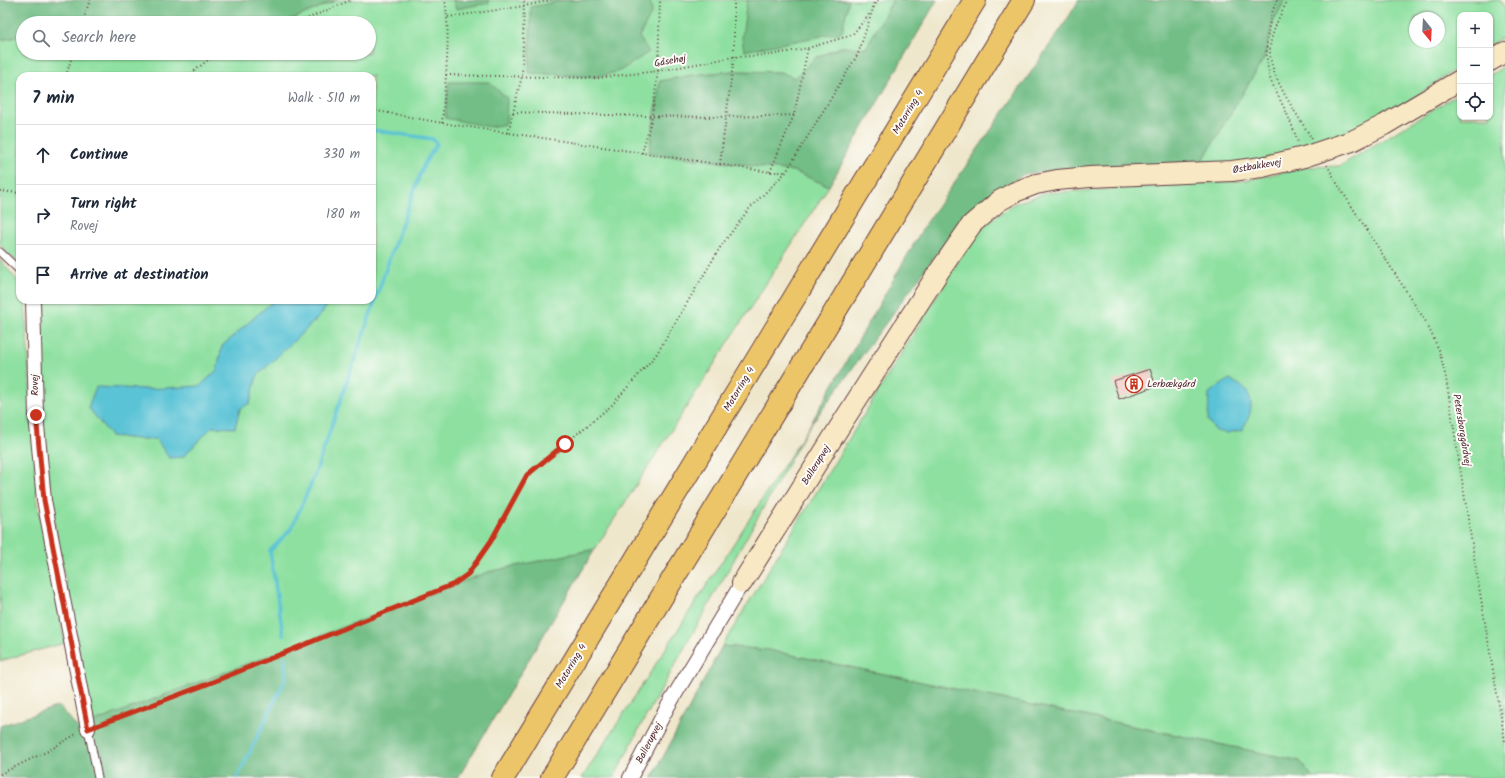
<!DOCTYPE html>
<meta charset="utf-8">
<style>
body{margin:0;font-family:Kalam,sans-serif;background:#f2f2f3;color:#1f2937}
.controls{position:absolute;right:12px;top:12px;display:grid;overflow:hidden;border-radius:8px;box-shadow:0 1px 3px #0004}
.controls button{width:36px;height:36px;display:grid;place-items:center;padding:0;border:0;border-bottom:1px solid #e0e1e3;background:#fff;color:#1f2937;font:20px sans-serif}
.compass{position:absolute;left:1409px;top:12px;width:36px;height:36px;border-radius:50%;background:#fff;box-shadow:0 1px 3px #0004;rotate:162deg}
.stop{position:absolute;width:12px;height:12px;margin:-9px;border:3px solid #c8321e;border-radius:50%;background:#fff}
.stop.end{background:#c8321e;border-color:#fff;box-shadow:0 1px 4px #0008}
.list{margin:0;padding:0;list-style:none}
h2{display:flex;justify-content:space-between;align-items:center;height:52px;margin:0;padding:0 16px;font-size:17px}
h2 small{font-size:13px;font-weight:400;color:#747a83}
.list li{display:grid;grid-template-columns:26px 1fr auto;gap:12px;align-items:center;box-sizing:border-box;height:60px;padding:0 16px;border-top:1px solid #e0e1e3}
.list b{display:block;font-size:15px;white-space:nowrap}
.list p{margin:0;font-size:13px;white-space:nowrap;color:#747a83}
.list em{font-size:13px;font-style:normal;color:#747a83}
.icon{flex:none;width:22px;height:22px;fill:none;stroke:currentColor;stroke-width:2;stroke-linecap:round;stroke-linejoin:round}
.map{position:relative;flex:none;width:1505px;height:778px;overflow:hidden}
.search{position:absolute;background:#fff;box-shadow:0 1px 3px #0004;left:16px;top:16px;width:360px;height:44px;display:flex;align-items:center;gap:10px;box-sizing:border-box;padding:0 14px;border-radius:22px;color:#747a83;font-size:15px}
.panel{position:absolute;background:#fff;box-shadow:0 1px 3px #0004;left:16px;top:72px;width:360px;height:232px;border-radius:12px}
.map>svg:first-child{display:block}
.green{fill:#8ee0a0;stroke:#6c8066;fill-rule:evenodd}
.forest{fill:#72be86;stroke:#5e6e58}
.water{fill:#5ac3d6;stroke:#527180}
.lines{fill:none;stroke-linecap:round;stroke-linejoin:round}
.stream{stroke:#5ac3d6;stroke-width:3.5}
.building{fill:#e8b1a9}
.lane-casing{stroke:#633d43;stroke-width:9}
.street-casing{stroke:#633d43;stroke-width:16}
.secondary-casing{stroke:#633d43;stroke-width:22}
.highway-casing{stroke:#633d43;stroke-width:24}
.path{stroke:#633d43;stroke-width:2;stroke-dasharray:1 3;stroke-linecap:butt}
.lane{stroke:#fff;stroke-width:7}
.street{stroke:#fff;stroke-width:14}
.secondary{stroke:#f8e8c3;stroke-width:20}
.highway{stroke:#edc569;stroke-width:22}
.route{stroke:#c8321e;stroke-width:5}
.labels{text-anchor:middle;dominant-baseline:central;stroke-width:4;stroke-linejoin:round;paint-order:stroke}
.street-label{font-size:10px;fill:#4a1f2b;stroke:#fdfcf7}
.poi-label{font-size:10px;fill:#4a1f2b;stroke:#fdfcf7;text-anchor:start}
</style>
<div class="map">
<svg width="1505" height="778" viewBox="0 0 1505 778">
<rect width="100%" height="100%" fill="#fdfcf7"/>
<filter id="ink" filterUnits="userSpaceOnUse"><feTurbulence type="fractalNoise" baseFrequency=".025" numOctaves="2"/><feDisplacementMap in="SourceGraphic" scale="8" xChannelSelector="R" yChannelSelector="G"/><feConvolveMatrix kernelMatrix="1 2 1 2 8 2 1 2 1" color-interpolation-filters="sRGB"/></filter>
<filter id="wash" filterUnits="userSpaceOnUse"><feTurbulence type="fractalNoise" baseFrequency=".012" numOctaves="4" result="noise"/><feDisplacementMap in="SourceGraphic" scale="16" xChannelSelector="R" yChannelSelector="G"/><feGaussianBlur stdDeviation="0.9" result="paint"/><feColorMatrix in="noise" values="0 0 0 0 0 0 0 0 0 0 0 0 0 0 0 0 0 1.4 0 .05"/><feComposite in="paint" operator="in"/></filter>
<g filter="url(#wash)">
<rect width="100%" height="100%" fill="#efe7cc"/>
<path class="green" d="M337,0h556l-27,48 -25,-1 -26,11 -20,20 -15,-6 -47,-1 -40,4 -33,6 -11,72 144,18 36,15 -234,363 -107,23 -395,151 -43,-223 -8,-84 -1,-116h331v-224h-352v188l-14,-12 -6,-8v-204l23,-4v17h346v-30h-86z
M1285,0h215l5,8v27l-15,11v-31h-30v51l-84,58 -116,38 -62,6 66,-110 10,-38zM1415,18h24v24h-24z
M1505,66v712h-192l-13,-17 -532,-111 -46,-4 238,-388 26,-34 27,-20 32,-11 197,-12 65,-14 33,-1 120,-73v24h30v-42z
M0,259l20,25v16h5l12,199 28,144 -65,18z
M807,430l-167,297 -26,51h-32z"/>
<path class="forest" d="M0,0h337l-54,23h-260v13l-23,4z
M453,0h36v3l-33,6z
M564,0h86l2,12 -13,25 10,15 -29,19 -25,6 -66,-4 2,-66z
M747,0h102l-7,32 -98,19 -2,-14z
M893,0h44l-108,186 -36,-15 -144,-18 11,-72 33,-6 40,-4 47,1 15,6 20,-20 26,-11 25,1z
M1079,0h206l-11,20 -10,38 -66,110 -138,2 -36,4 -47,32 -33,38 -137,186 116,-202 140,-202z
M449,82h40l18,16 -1,26 -16,3 -45,-9z
M595,549l-137,229h-458v-52l59,-20 19,22 410,-156z
M722,646l46,4 532,111 13,17h-661z"/>
<path class="water" d="M274,300h57l-11,16 -63,60 -7,27 -10,6 -5,19 -23,-1 -29,30 -14,1 -13,-19h-19l-26,-3 -23,-29 8,-20 50,2 54,-3 17,-16 5,-24z
M1230,379c5,4 13,7 16,12 10,13 3,27 -4,39l-16,3 -10,-2 -8,-10 1,-28z"/>
<g class="lines">
<path class="stream" d="M283,635l-13,-84 21,-22 23,-52 84,-243 26,-70 13,-20 -4,-5 -61,-9
M237,778l49,-100 -1,-20"/>
</g>
<g id="blocks">
<path class="building" d="M1150,369l6,17 -37,13 -6,-18z"/>
</g>
</g>
<g filter="url(#ink)">
<use href="#blocks" fill-opacity="0" stroke="#633d43" stroke-width="1"/>
<g class="lines">
<defs>
<path id="lane" d="M0,252l20,19
M88,729l10,49"/>
<path id="street" d="M33,300l3,115 8,85 44,229
M630,778l38,-72 74,-123"/>
<path id="secondary" d="M1490,61l15,-9
M742,583l100,-160 96,-150 34,-49 27,-23 16,-9 21,-8 21,-4 33,-3 142,-6 30,-4 42,-10 48,-16 32,-16 76,-45"/>
<path id="highway" d="M503,778l472,-778
M552,778l472,-778"/>
</defs>
<use href="#lane" class="lane-casing"/>
<use href="#street" class="street-casing"/>
<use href="#secondary" class="secondary-casing"/>
<use href="#highway" class="highway-casing"/>
<path class="path" d="M1277,0c-10,21 -14,58 -6,81 5,11 11,22 16,33 4,9 8,19 11,29
M1288,0c-7,13 -18,34 -18,50 -1,27 28,65 42,89
M873,8l1,-8
M448,17l77,-11 26,-6
M82,23l8,-23
M297,23l54,-23
M446,75l151,3 61,-7 76,-14 37,-2 37,-7 44,-13 19,-23
M66,76l7,-23
M188,76l20,-16 17,-7
M372,110l70,13 328,49h16
M513,112c94,3 187,7 281,3
M442,123c3,-40 9,-83 3,-123
M508,133l14,-57 2,-76
M642,153l10,-36 6,-46 2,-71
M720,164l14,-107v-57
M1327,165l11,20 88,137 13,28 7,28 29,185 30,178
M770,172l24,-57 14,-67
M0,191l20,2
M99,725l111,-42 244,-99 14,-10 23,-33 36,-66 84,-69 45,-51 65,-109 28,-37 37,-37 72,-118 15,-45 5,-9
M0,774l50,-24 26,-16"/>
<use href="#lane" class="lane"/>
<use href="#street" class="street"/>
<use href="#secondary" class="secondary"/>
<use href="#highway" class="highway"/>
</g>
</g>
<g class="lines" filter="url(#ink)">
<path class="route" d="M36,415l8,85 44,229 122,-46 244,-99 14,-10 23,-33 36,-66 38,-31"/>
</g>
<defs>
<symbol id="building-ring" viewBox="-11 -11 22 22"><circle r="9.5" fill="#fdfcf7" stroke="#c8321e" stroke-width="1.5"/><path d="M-4-6H4V6H1V3H-1V6H-4ZM-2.5-4.3h1.7v1.8h-1.7ZM.8-4.3h1.7v1.8H.8ZM-2.5-1h1.7V.8h-1.7ZM.8-1h1.7V.8H.8Z" fill="#c8321e"/></symbol>
</defs>
<g fill-rule="evenodd">
<use href="#building-ring" x="1124" y="374" width="20" height="20"/>
</g>
<g class="labels">
<g class="street-label">
<text transform="translate(670 61) rotate(-10)">Gåsehøj</text>
<text transform="translate(908 112) rotate(-59)">Motorring 4</text>
<text transform="translate(1257 166) rotate(-10)">Østbakkevej</text>
<text transform="translate(35 385) rotate(-91)">Rovej</text>
<text transform="translate(739 389) rotate(-59)">Motorring 4</text>
<text transform="translate(1462 430) rotate(81)">Petersborggårdvej</text>
<text transform="translate(816 465) rotate(-58)">Ballerupvej</text>
<text transform="translate(571 666) rotate(-59)">Motorring 4</text>
<text transform="translate(649 743) rotate(-62)">Ballerupvej</text>
</g>
<g class="poi-label">
<text x="1147" y="384">Lerbækgård</text>
</g>
</g>
</svg>
<div class="controls">
<button>+</button>
<button>−</button>
<button><svg class="icon" aria-label="locate" viewBox="0 0 24 24"><circle cx="12" cy="12" r="6"/><path d="M12 2v4M12 18v4M2 12h4M18 12h4"/></svg></button>
</div>
<svg class="compass" viewBox="-18 -18 36 36"><path d="M0-13l5 13h-10z" fill="#e53935"/><path d="M0 13l5-13h-10z" fill="#747a83"/></svg>
<div class="stop" style="left:565px;top:444px"></div>
<div class="stop end" style="left:36px;top:415px"></div>
<div class="search"><svg class="icon" aria-label="search" viewBox="0 0 24 24"><circle cx="10" cy="10" r="6"/><path d="M15 15l6 6"/></svg>Search here</div>
<section class="panel">
<h2>7 min<small>Walk · 510 m</small></h2>
<ul class="list">
<li><svg class="icon" aria-label="ahead" viewBox="0 0 24 24"><path d="M12 20V5M6 11l6-6 6 6"/></svg><div><b>Continue</b></div><em>330 m</em></li>
<li><svg class="icon" aria-label="right" viewBox="0 0 24 24"><path d="M7 20v-9h11M14 6l5 5-5 5"/></svg><div><b>Turn right</b><p>Rovej</p></div><em>180 m</em></li>
<li><svg class="icon" aria-label="arrive" viewBox="0 0 24 24"><path d="M6 21V4h12l-3 4 3 4H6"/></svg><div><b>Arrive at destination</b></div></li>
</ul>
</section>
</div>
